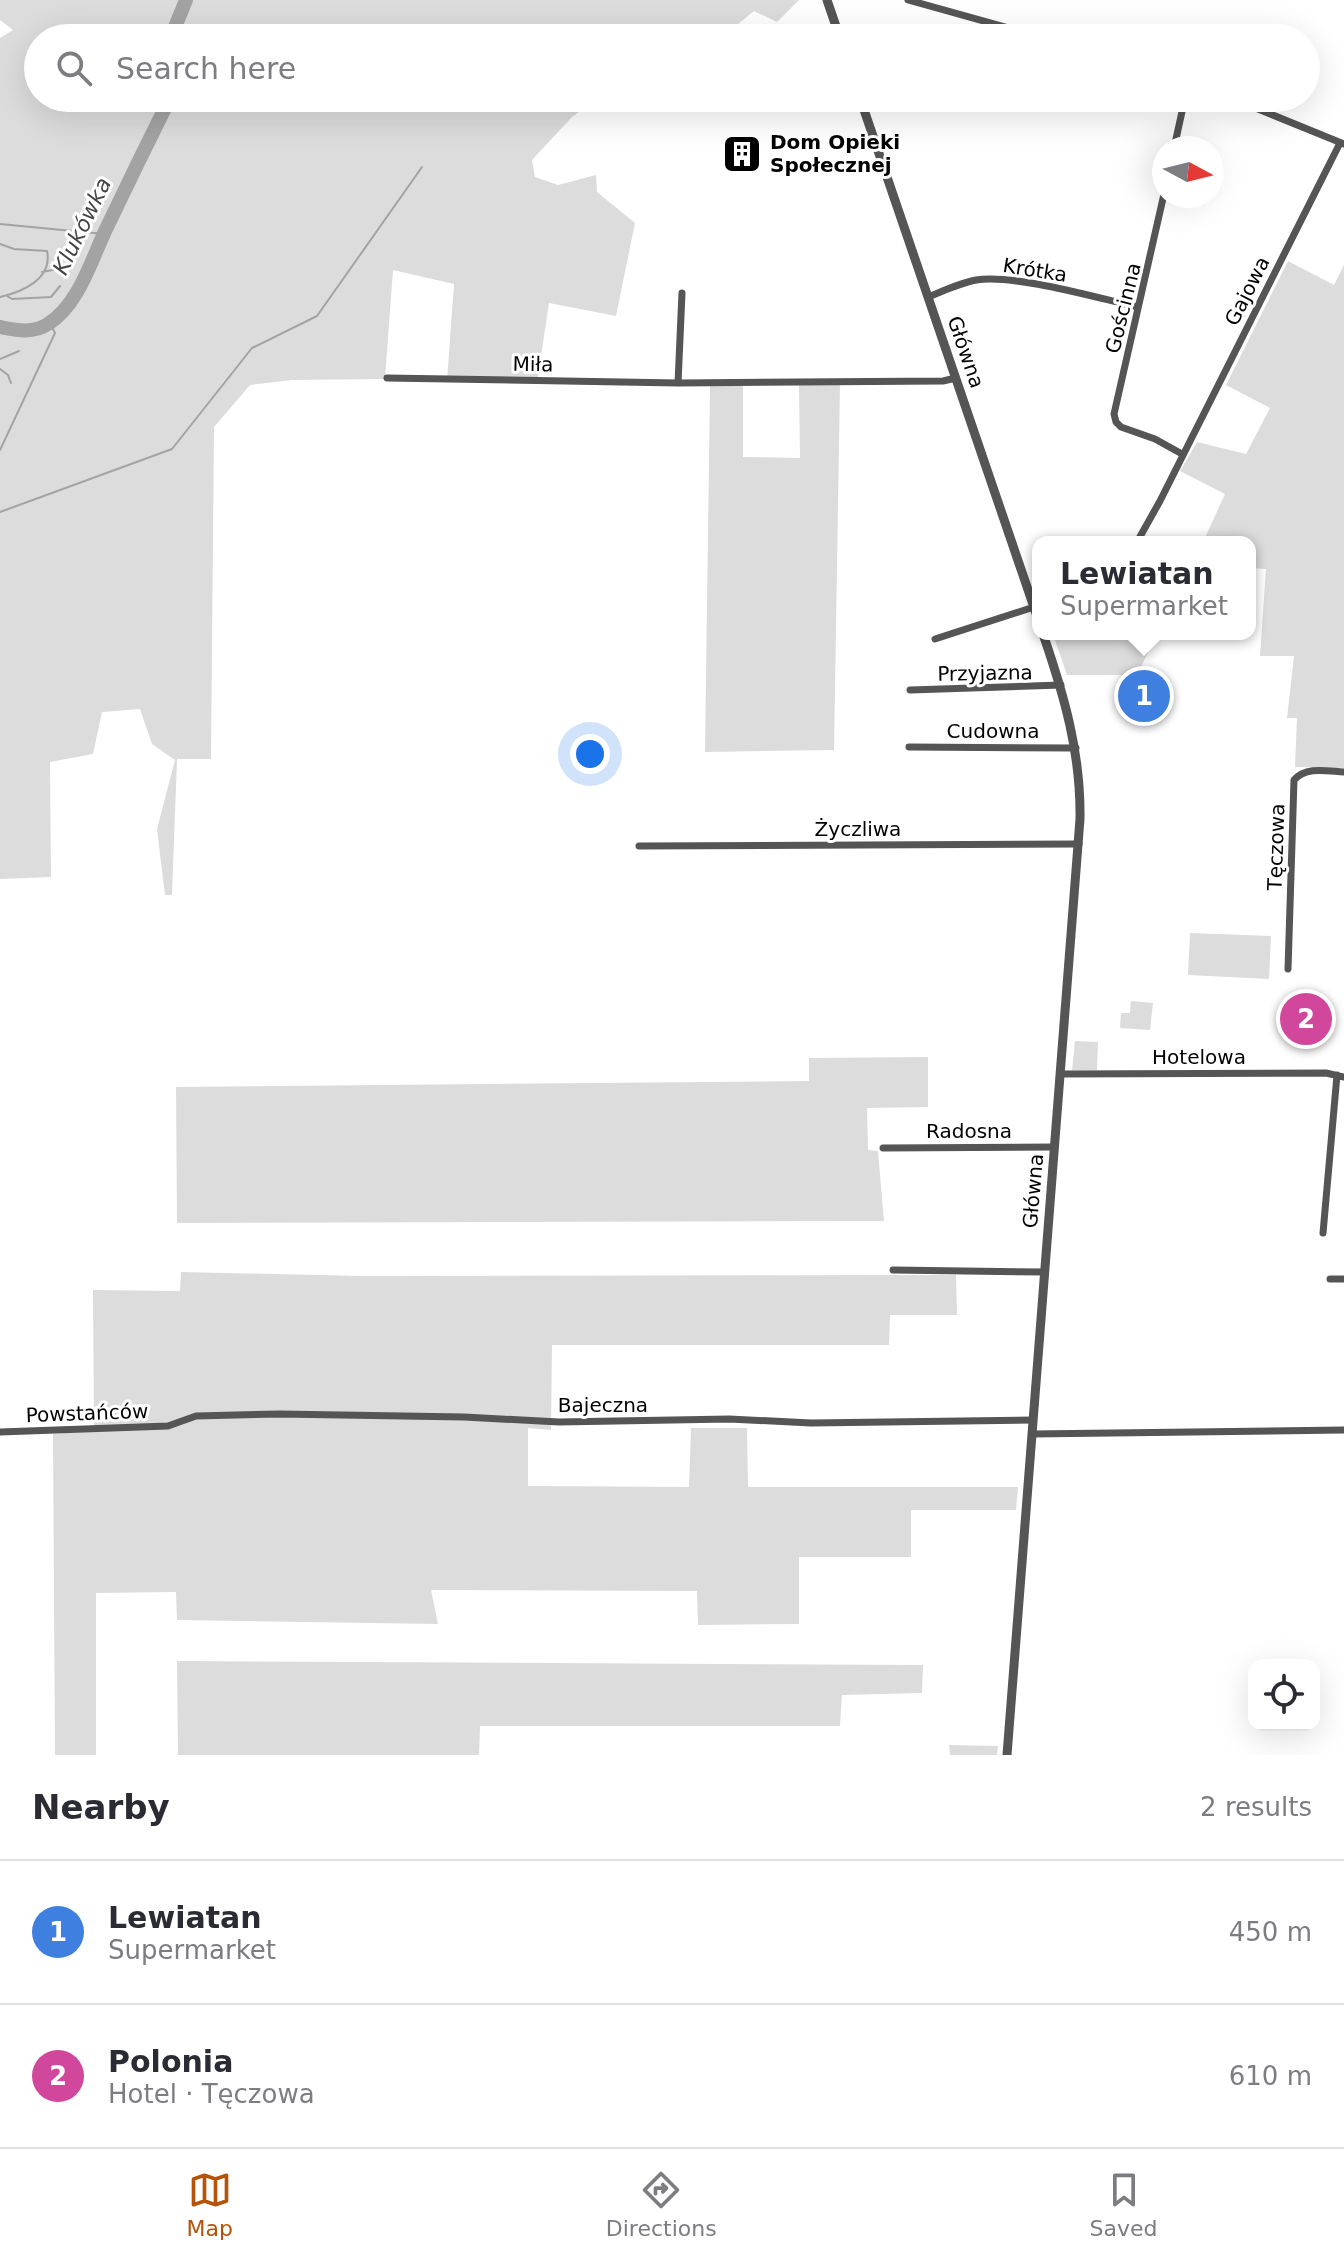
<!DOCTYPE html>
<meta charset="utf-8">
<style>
body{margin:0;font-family:"DejaVu Sans",sans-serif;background:#f7f7f7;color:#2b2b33}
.controls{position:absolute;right:24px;bottom:24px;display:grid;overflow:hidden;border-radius:16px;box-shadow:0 8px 32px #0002}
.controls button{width:72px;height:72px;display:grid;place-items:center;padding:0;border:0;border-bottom:2px solid #e1e1e2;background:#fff;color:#2b2b33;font:40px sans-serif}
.compass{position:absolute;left:1152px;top:136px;width:72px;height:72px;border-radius:50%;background:#fff;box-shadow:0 8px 32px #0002;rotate:97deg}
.you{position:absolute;left:590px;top:754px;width:28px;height:28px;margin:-20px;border:6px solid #fff;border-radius:50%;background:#1a73e8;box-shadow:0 0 0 12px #1a73e833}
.badge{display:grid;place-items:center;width:52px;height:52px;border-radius:50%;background:#b45309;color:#fff;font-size:26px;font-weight:700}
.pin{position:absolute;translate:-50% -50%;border:4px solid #fff;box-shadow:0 2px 8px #0006}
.popup{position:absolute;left:1032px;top:536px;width:224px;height:104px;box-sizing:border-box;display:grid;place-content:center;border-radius:16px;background:#fff;filter:drop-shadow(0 2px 6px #0005);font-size:26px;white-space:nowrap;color:#7c7c81}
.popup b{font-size:30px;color:#2b2b33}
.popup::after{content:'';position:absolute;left:50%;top:100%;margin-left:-16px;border:16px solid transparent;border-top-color:#fff}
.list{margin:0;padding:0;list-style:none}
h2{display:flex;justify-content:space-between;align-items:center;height:104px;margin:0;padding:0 32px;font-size:34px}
h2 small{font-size:26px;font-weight:400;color:#7c7c81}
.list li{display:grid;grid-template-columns:52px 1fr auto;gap:24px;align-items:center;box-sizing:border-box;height:144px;padding:0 32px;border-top:2px solid #e1e1e2}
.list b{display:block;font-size:30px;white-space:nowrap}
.list p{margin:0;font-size:26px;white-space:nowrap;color:#7c7c81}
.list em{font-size:26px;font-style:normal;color:#7c7c81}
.icon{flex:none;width:44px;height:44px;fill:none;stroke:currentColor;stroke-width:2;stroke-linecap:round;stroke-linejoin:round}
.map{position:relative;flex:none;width:1344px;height:1755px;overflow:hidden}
.search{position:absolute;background:#fff;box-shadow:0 8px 32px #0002;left:24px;right:24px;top:24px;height:88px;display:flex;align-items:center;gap:20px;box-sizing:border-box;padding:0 28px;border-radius:44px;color:#7c7c81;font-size:30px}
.sheet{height:392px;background:#fff}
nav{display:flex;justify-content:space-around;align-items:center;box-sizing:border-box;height:112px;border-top:2px solid #e1e1e2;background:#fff;font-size:22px;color:#7c7c81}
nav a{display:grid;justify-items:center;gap:4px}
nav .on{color:#b45309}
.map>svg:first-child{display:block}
.green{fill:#dcdcdc}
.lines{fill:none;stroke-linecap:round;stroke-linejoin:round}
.stream{stroke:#a3a3a3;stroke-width:2}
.river{stroke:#a3a3a3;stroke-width:14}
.minor{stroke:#555;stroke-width:7}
.tertiary{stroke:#555;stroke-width:9}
.labels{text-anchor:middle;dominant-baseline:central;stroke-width:6;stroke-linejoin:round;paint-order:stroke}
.poi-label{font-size:20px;font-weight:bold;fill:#000;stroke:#fff;text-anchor:start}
.street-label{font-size:20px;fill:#000;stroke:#fff}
.water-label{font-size:22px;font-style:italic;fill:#444;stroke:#fff}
</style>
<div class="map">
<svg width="1344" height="1755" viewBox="0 0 1344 1755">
<rect width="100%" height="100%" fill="#fff"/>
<path class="green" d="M0,0h799l-22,22 -23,-11 -33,27h-683v60h560l-26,19 -40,43 3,17 23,8 38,-10 1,17 38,31 -19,93 -67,-13 -12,80 -90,-2 7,-97 -61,-14 -8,109 -93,1 -42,5 -36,42 -3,332h-34l-5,136h-7l-8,-66 18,-69 -23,-16 -12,-35 -38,3 -9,42 -43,8 1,115 -51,2v-841l13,-8 -13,-10z
M1288,261l46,24 10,-20v503l-49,-1 2,-49h-10l7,-62h-34l6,-87 -16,-1v-26h-47l22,-48 -45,-23 17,-29 49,12 24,-46 -44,-23z
M840,383l-6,367 -129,2 5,-366 33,-1v72l57,1 -1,-74z
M1053,634h104l-20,41h-70z
M1190,933l81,3 -2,43 -81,-4z
M1131,1001l22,2 -3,27 -30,-2 1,-15h9z
M1075,1041l23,1 -1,28h-25z
M928,1057v50l-61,1 1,42 10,1 6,70 -707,2 -1,-136 633,-6v-23z
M181,1272l180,4 595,-1 1,40h-67l-1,30h-337l-1,85 -23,-2v58l161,1 2,-59h56l1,59h270l-2,23h-105v47h-112v67l-101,1 -1,-34 -266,-1 7,34 -261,-4 -1,-28 -80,1v162h-41l-2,-321 41,-3 -1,-141 87,1z
M177,1661l746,4 -1,28 -80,2 -2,31h-360l-1,29h-301z
M949,1745l49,1 -1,9h-47z"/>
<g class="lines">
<path class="stream" d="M0,224l104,10
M0,244l14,5 33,2c6,28 -25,41 -47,46
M42,272l26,-5
M7,296l5,3 39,-2 9,-11
M0,359l19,-8
M0,369l8,6 3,8
M0,450l55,-117 -5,-10
M0,512l172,-63 80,-101 65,-32 105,-149"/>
<path class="river" d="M174,38l1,-11 11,-27
M0,327c16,3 33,7 48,-3 32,-20 44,-67 60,-99 20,-42 41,-85 62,-127"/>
<path class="minor" d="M908,0l137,38
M1231,98l113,46
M1174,148l11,-50
M1164,194l-50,220 2,8 5,5 34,12 27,15
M928,297c15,-6 32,-14 48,-17 40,-6 121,18 162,27
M387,378l291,5 265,-2 13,-3
M678,383l4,-90
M1137,542l23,-41 180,-358
M935,639l99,-32
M910,690l151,-5
M909,747l167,1
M639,846l440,-2
M1288,969l6,-189c12,-14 33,-9 50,-8
M1060,1074l266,-1 18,4
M883,1148l171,-1
M1323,1233l14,-158
M893,1270l151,2
M1330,1279h14
M0,1432l168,-6 28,-10 84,-2 184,3 95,5 170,-3 82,4 222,-3
M1032,1434l312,-4"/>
<path class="tertiary" d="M827,0l13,38
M860,98l178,521
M1007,1755l73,-936c1,-66 -16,-124 -37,-185"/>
</g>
<defs>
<symbol id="building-square" viewBox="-11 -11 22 22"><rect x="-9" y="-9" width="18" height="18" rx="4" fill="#000" stroke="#fff"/><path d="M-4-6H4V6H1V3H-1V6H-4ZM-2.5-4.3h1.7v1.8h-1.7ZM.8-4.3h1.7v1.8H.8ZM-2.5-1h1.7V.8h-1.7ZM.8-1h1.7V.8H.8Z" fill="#fff"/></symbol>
</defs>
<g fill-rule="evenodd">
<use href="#building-square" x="720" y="132" width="44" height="44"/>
</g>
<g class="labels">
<g class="poi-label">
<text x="770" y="142">Dom Opieki<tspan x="770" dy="23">Społecznej</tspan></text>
</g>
<g class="street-label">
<text transform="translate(1035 270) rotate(9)">Krótka</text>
<text transform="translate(1247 291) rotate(-63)">Gajowa</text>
<text transform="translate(1123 308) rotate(-76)">Gościnna</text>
<text transform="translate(966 352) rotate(71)">Główna</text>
<text transform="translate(533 364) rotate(1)">Miła</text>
<text transform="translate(985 673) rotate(-1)">Przyjazna</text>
<text x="993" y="731">Cudowna</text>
<text x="858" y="829">Życzliwa</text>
<text transform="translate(1276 847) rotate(-88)">Tęczowa</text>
<text x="1199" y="1057">Hotelowa</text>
<text x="969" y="1131">Radosna</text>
<text transform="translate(1033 1191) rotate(-85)">Główna</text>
<text x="603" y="1405">Bajeczna</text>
<text transform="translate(87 1413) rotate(-2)">Powstańców</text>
</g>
<g class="water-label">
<text transform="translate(82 226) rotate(-64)">Klukówka</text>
</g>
</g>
</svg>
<div class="controls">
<button><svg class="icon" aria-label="locate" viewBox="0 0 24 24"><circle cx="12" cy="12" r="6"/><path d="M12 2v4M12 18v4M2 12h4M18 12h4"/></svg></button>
</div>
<svg class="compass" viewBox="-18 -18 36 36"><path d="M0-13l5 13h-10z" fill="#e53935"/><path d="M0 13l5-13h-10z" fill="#7c7c81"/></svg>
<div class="you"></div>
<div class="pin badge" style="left:1144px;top:696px;background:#3f7fe0">1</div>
<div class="popup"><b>Lewiatan</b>Supermarket</div>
<div class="pin badge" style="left:1306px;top:1019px;background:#d1479c">2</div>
<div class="search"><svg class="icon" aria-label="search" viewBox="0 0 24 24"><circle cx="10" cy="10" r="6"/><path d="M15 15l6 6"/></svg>Search here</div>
</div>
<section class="sheet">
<h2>Nearby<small>2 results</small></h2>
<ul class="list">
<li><span class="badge" style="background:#3f7fe0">1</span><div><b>Lewiatan</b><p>Supermarket</p></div><em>450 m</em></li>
<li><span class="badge" style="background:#d1479c">2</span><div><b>Polonia</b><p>Hotel · Tęczowa</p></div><em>610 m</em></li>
</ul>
</section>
<nav>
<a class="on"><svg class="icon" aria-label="map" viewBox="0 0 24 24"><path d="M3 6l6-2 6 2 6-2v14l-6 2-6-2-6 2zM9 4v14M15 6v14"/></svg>Map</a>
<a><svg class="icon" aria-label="directions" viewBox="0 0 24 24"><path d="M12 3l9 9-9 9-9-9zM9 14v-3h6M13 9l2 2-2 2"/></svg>Directions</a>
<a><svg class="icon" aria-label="saved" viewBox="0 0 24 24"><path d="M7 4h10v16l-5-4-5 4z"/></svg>Saved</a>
</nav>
